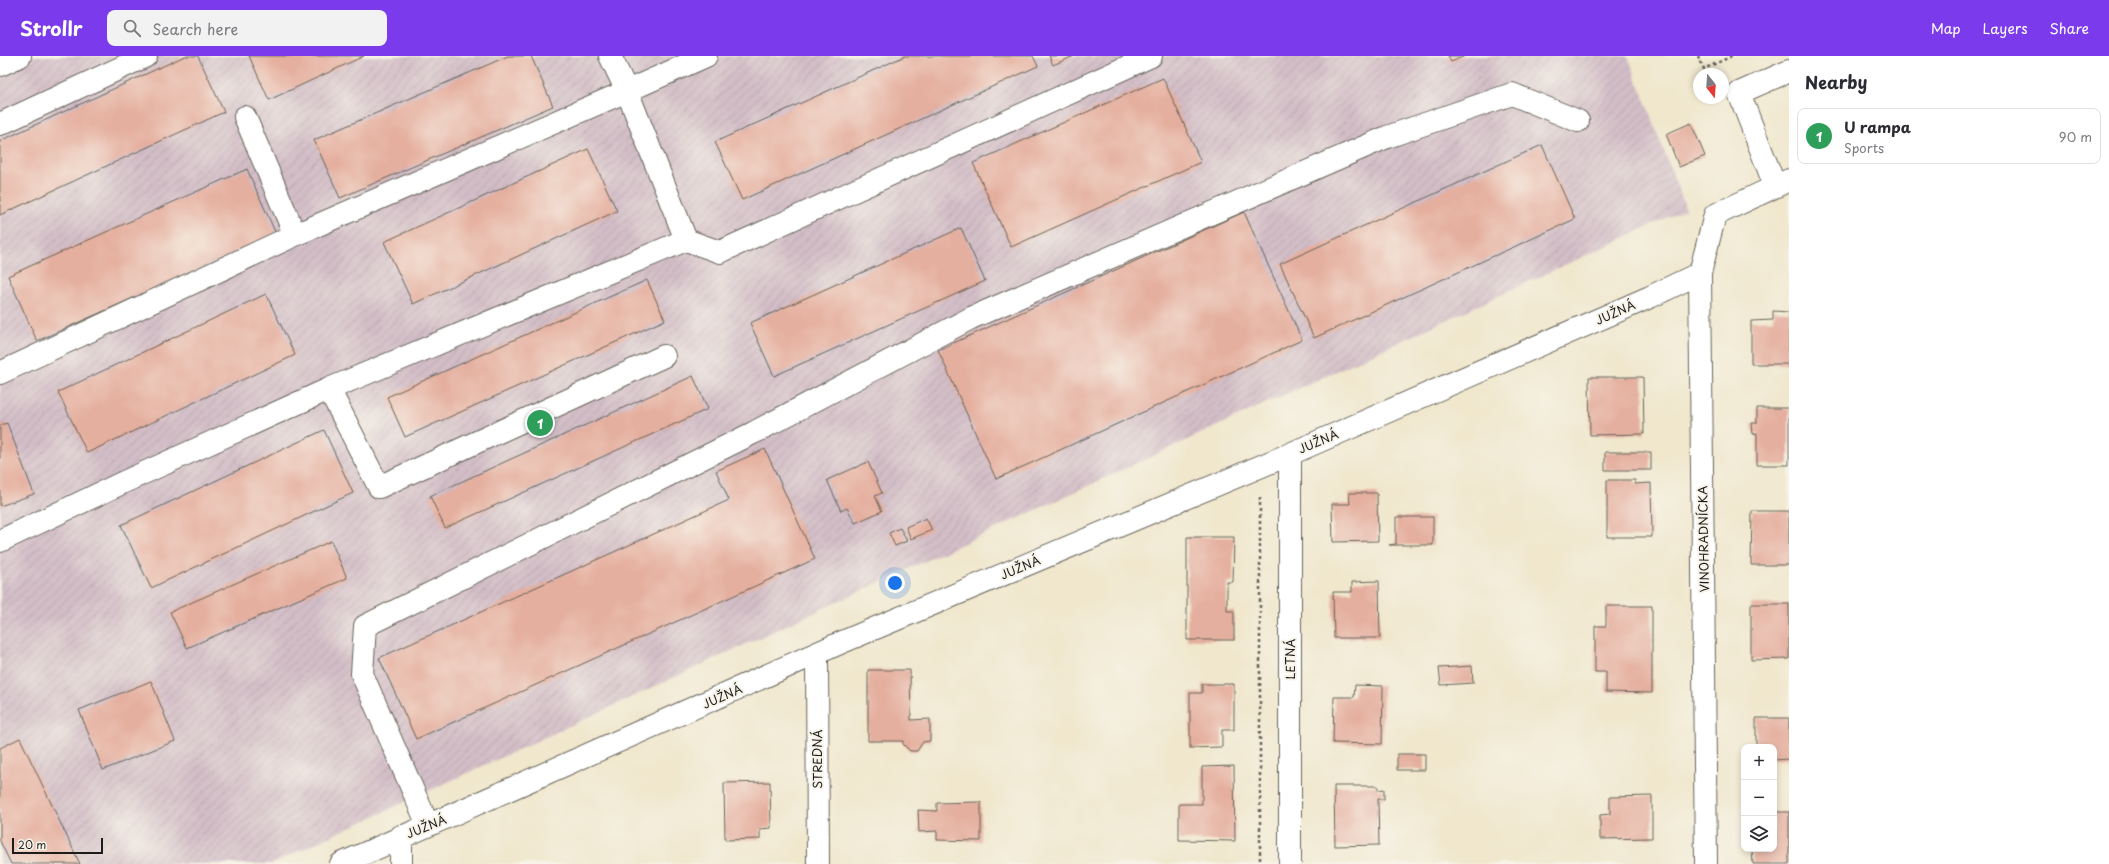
<!DOCTYPE html>
<meta charset="utf-8">
<style>
body{margin:0;font-family:"Playpen Sans",sans-serif;background:#f2f2f3;color:#2b2b33}
.controls{position:absolute;right:12px;bottom:12px;display:grid;overflow:hidden;border-radius:8px;box-shadow:0 2px 6px #0003}
.controls button{width:36px;height:36px;display:grid;place-items:center;padding:0;border:0;border-bottom:1px solid #e1e1e2;background:#fff;color:#2b2b33;font:20px sans-serif}
.compass{position:absolute;left:1693px;top:12px;width:36px;height:36px;border-radius:50%;background:#fff;box-shadow:0 2px 6px #0003;rotate:163deg}
.scale{position:absolute;left:12px;bottom:10px;width:91px;box-sizing:border-box;padding-left:4px;border:2px solid #1c1c1c;border-top:0;font-size:11px;line-height:14px;white-space:nowrap;color:#1c1c1c;-webkit-text-stroke:3px #f7f3e8;paint-order:stroke}
.you{position:absolute;left:895px;top:527px;width:14px;height:14px;margin:-10px;border:3px solid #fff;border-radius:50%;background:#1a73e8;box-shadow:0 0 0 6px #1a73e833}
.badge{display:grid;place-items:center;width:26px;height:26px;border-radius:50%;background:#7c3aed;color:#fff;font-size:13px;font-weight:700}
.pin{position:absolute;translate:-50% -50%;border:2px solid #fff;box-shadow:0 1px 4px #0006}
.list{margin:0;padding:0;list-style:none}
h2{display:flex;justify-content:space-between;align-items:center;height:52px;margin:0;padding:0 16px;font-size:17px}
h2 small{font-size:13px;font-weight:400;color:#7c7c81}
.list li{display:grid;grid-template-columns:26px 1fr auto;gap:12px;align-items:center;box-sizing:border-box;height:56px;margin:0 8px 8px;padding:0 8px;border:1px solid #e1e1e2;border-radius:8px}
.list b{display:block;font-size:15px;white-space:nowrap}
.list p{margin:0;font-size:13px;white-space:nowrap;color:#7c7c81}
.list em{font-size:13px;font-style:normal;color:#7c7c81}
.icon{flex:none;width:22px;height:22px;fill:none;stroke:currentColor;stroke-width:2;stroke-linecap:round;stroke-linejoin:round}
.map{position:relative;flex:none;width:1789px;height:808px;overflow:hidden}
header{display:flex;align-items:center;gap:24px;box-sizing:border-box;height:56px;padding:0 20px;background:#7c3aed;color:#fff}
header strong{font-size:19px}
nav{display:flex;gap:22px;margin-inline-start:auto;font-size:14px}
.search{width:280px;height:36px;background:#f2f2f3;display:flex;align-items:center;gap:10px;box-sizing:border-box;padding:0 14px;border-radius:8px;color:#7c7c81;font-size:15px}
main{display:flex}
aside{flex:1;background:#fff}
.map>svg:first-child{display:block}
.industrial{fill:url(#industrial-furrows)}
.building{fill:#e5af9f}
.lines{fill:none;stroke-linecap:round;stroke-linejoin:round}
.minor-casing{stroke:#66635a;stroke-width:24}
.path{stroke:#66635a;stroke-width:2.5;stroke-dasharray:3 3;stroke-linecap:butt}
.minor{stroke:#fff;stroke-width:22}
.labels{text-anchor:middle;dominant-baseline:central;stroke-width:4;stroke-linejoin:round;paint-order:stroke}
.street-label{font-size:12px;fill:#1c1c1c;stroke:#f7f3e8}
</style>
<header>
<strong>Strollr</strong>
<div class="search"><svg class="icon" aria-label="search" viewBox="0 0 24 24"><circle cx="10" cy="10" r="6"/><path d="M15 15l6 6"/></svg>Search here</div>
<nav><a>Map</a><a>Layers</a><a>Share</a></nav>
</header>
<main>
<div class="map">
<svg width="1789" height="808" viewBox="0 0 1789 808">
<defs>
<pattern id="industrial-furrows" width="10" height="10" patternUnits="userSpaceOnUse"><rect width="10" height="10" fill="#d2bdc6"/><path d="M-1 1l2-2M0 10L10 0M9 11l2-2" fill="none" stroke="#b4a2aa"/></pattern>
</defs>
<rect width="100%" height="100%" fill="#f7f3e8"/>
<filter id="ink" filterUnits="userSpaceOnUse"><feTurbulence type="fractalNoise" baseFrequency=".025" numOctaves="2"/><feDisplacementMap in="SourceGraphic" scale="8" xChannelSelector="R" yChannelSelector="G"/><feConvolveMatrix kernelMatrix="1 2 1 2 8 2 1 2 1" color-interpolation-filters="sRGB"/></filter>
<filter id="wash" filterUnits="userSpaceOnUse"><feTurbulence type="fractalNoise" baseFrequency=".012" numOctaves="4" result="noise"/><feDisplacementMap in="SourceGraphic" scale="16" xChannelSelector="R" yChannelSelector="G"/><feGaussianBlur stdDeviation="0.9" result="paint"/><feColorMatrix in="noise" values="0 0 0 0 0 0 0 0 0 0 0 0 0 0 0 0 0 1.4 0 .05"/><feComposite in="paint" operator="in"/></filter>
<g filter="url(#wash)">
<rect width="100%" height="100%" fill="#f0e7cd"/>
<path class="industrial" d="M0,0h1628l58,153 -1415,655h-271z"/>
<g id="blocks">
<path class="building" d="M185,0h13l26,56 -224,103v-74z
M249,0h115l-95,44z
M508,0h23l22,50 -213,92 -26,-58z
M905,0h128l5,10 -296,134 -27,-58z
M1049,0h25l-21,9z
M1448,0h17l-14,6z
M1163,22l38,84 -190,85 -38,-84z
M1691,67l14,33 -26,11 -13,-33z
M1542,89l33,74 -261,119 -34,-74z
M588,93l29,62 -204,93 -29,-62z
M247,113l29,65 -239,107 -29,-65z
M1244,156l58,128 -306,139 -58,-129z
M961,172l24,53 -211,95 -24,-53z
M647,224l18,40 -260,117 -18,-40z
M266,238l29,61 -208,98 -29,-61z
M1773,255l16,1v52h-38v-43l22,-1z
M693,320l15,33 -263,119 -15,-32z
M1589,321h54l1,57 -54,1z
M1757,352h32v57h-32v-32l-4,1 -1,-11h5z
M7,367l27,71 -34,12v-81z
M324,374l29,63 -202,95 -30,-63z
M765,393l50,110 -399,180 -37,-81 350,-158 -13,-29z
M1605,396h46v18h-46z
M868,406l14,31 -7,3 7,15 -27,12 -8,-15 -6,3 -14,-31z
M1607,424h28v4l16,-1 1,54h-45z
M1349,437h28l1,48 -45,1 -1,-38h18z
M1752,455h37v54h-38z
M1396,461h37v28h-44l7,-1z
M926,462l6,12 -21,9 -5,-12z
M900,472l7,13 -12,5 -6,-13z
M1187,481h47l-1,45h-6v29h7v29h-47z
M331,485l16,37 -160,70 -17,-36z
M1379,525l1,57h-46l-1,-46h19v-10z
M1751,548h38v55l-38,1z
M1606,550h46v87l-46,-1v-20h-11v-46h11z
M1472,610l1,17 -32,2 -2,-17z
M868,614h42l1,50 19,-1v22l-7,1 -6,9h-7l-7,-7v-3h-35z
M151,625l24,60 -72,29 -24,-60z
M1202,628h32v46h-12v17l-32,1v-55h12z
M1355,629l28,1 -1,58 -49,-1 1,-46h20z
M1756,662h33v41l-15,1v-13h-18z
M20,682l60,126h-69l-11,-23v-93z
M1397,698h28v16h-28z
M1234,710l1,75 -56,-1v-36h23v-37z
M770,726l1,46 -11,1v10l-35,1 -1,-57z
M1334,730h44v4l6,-1v10h-6l1,46 -44,1z
M1652,740v42l-52,1v-24l10,-1v-17z
M981,746v39l-44,-1v-9l-18,1 -1,-22 19,1v-8z
M1774,756h15v52h-36l-1,-15h22z"/>
</g>
</g>
<g filter="url(#ink)">
<use href="#blocks" fill-opacity="0" stroke="#66635a" stroke-width="1"/>
<g class="lines">
<defs>
<path id="minor" d="M610,0l17,35 79,-35
M0,9l20,-9
M245,61l50,118 332,-144 59,149
M0,68l146,-68
M1775,130l-36,-93 50,-22
M0,317l295,-138
M329,333l357,-149 34,12 431,-196
M0,485l124,-59 205,-93 50,98 285,-131
M817,598l1,210
M428,769l-66,-151 3,-48 388,-193 218,-115 416,-181 125,-43 66,27
M341,808l499,-221 450,-189 360,-157 50,-24
M401,808v-28
M1290,808v-410
M1706,808l-6,-591 15,-58 74,-35"/>
</defs>
<use href="#minor" class="minor-casing"/>
<path class="path" d="M1698,0l6,13 28,-13
M1260,441v367"/>
<use href="#minor" class="minor"/>
</g>
</g>
<g class="labels">
<g class="street-label">
<text transform="translate(1615 256) rotate(-24)">JUŽNÁ</text>
<text transform="translate(1318 385) rotate(-23)">JUŽNÁ</text>
<text transform="translate(1703 483) rotate(-91)">VINOHRADNÍCKA</text>
<text transform="translate(1020 511) rotate(-23)">JUŽNÁ</text>
<text transform="translate(1290 603) rotate(-90)">LETNÁ</text>
<text transform="translate(722 640) rotate(-24)">JUŽNÁ</text>
<text transform="translate(817 703) rotate(-90)">STREDNÁ</text>
<text transform="translate(426 770) rotate(-22)">JUŽNÁ</text>
</g>
</g>
</svg>
<div class="controls">
<button>+</button>
<button>−</button>
<button><svg class="icon" aria-label="layers" viewBox="0 0 24 24"><path d="M12 4l9 5-9 5-9-5zM3 14l9 5 9-5"/></svg></button>
</div>
<svg class="compass" viewBox="-18 -18 36 36"><path d="M0-13l5 13h-10z" fill="#e53935"/><path d="M0 13l5-13h-10z" fill="#7c7c81"/></svg>
<div class="scale">20 m</div>
<div class="you"></div>
<div class="pin badge" style="left:540px;top:367px;background:#2e9e5b">1</div>
</div>
<aside>
<h2>Nearby<small></small></h2>
<ul class="list">
<li><span class="badge" style="background:#2e9e5b">1</span><div><b>U rampa</b><p>Sports</p></div><em>90 m</em></li>
</ul>
</aside>
</main>
